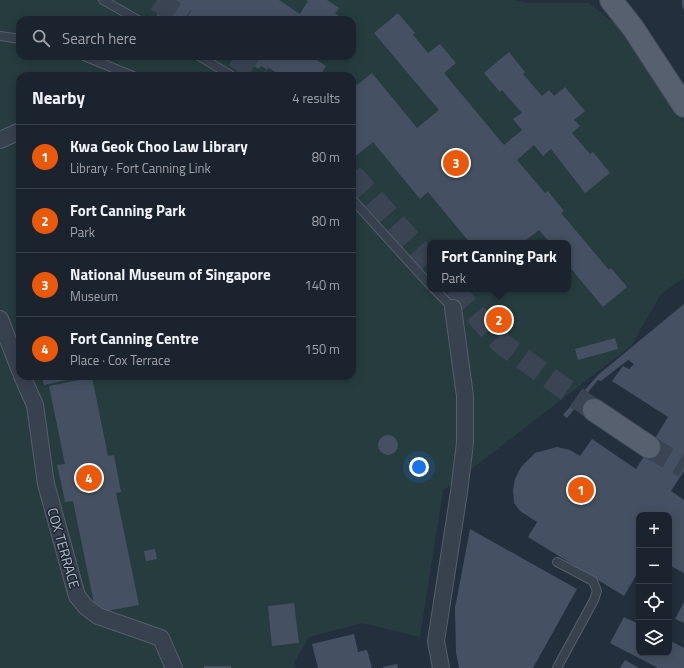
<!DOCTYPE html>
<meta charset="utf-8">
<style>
body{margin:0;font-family:"Titillium Web",sans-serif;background:#242b36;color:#f1f3f6}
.controls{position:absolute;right:12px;bottom:12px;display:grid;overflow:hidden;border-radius:8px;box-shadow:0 2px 10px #0003}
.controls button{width:36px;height:36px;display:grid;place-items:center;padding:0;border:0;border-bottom:1px solid #39404a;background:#1b232e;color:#f1f3f6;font:20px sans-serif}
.you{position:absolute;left:419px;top:467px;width:14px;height:14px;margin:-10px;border:3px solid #fff;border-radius:50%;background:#1a73e8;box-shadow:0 0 0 6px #1a73e833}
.badge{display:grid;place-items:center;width:26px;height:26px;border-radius:50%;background:#ea580c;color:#fff;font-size:13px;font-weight:700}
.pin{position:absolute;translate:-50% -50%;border:2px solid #fff;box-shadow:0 1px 4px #0006}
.popup{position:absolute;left:427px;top:240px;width:144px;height:52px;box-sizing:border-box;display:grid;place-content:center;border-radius:8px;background:#1b232e;filter:drop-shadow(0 1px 3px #0005);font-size:13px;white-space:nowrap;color:#a0a4aa}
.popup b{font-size:15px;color:#f1f3f6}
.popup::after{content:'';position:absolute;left:50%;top:100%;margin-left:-8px;border:8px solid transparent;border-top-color:#1b232e}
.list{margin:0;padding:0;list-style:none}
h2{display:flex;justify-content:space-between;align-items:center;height:52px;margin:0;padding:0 16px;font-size:17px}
h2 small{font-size:13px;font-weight:400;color:#a0a4aa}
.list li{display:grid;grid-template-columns:26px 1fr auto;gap:12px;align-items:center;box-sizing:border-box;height:64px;padding:0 16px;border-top:1px solid #39404a}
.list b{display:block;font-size:15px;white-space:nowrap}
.list p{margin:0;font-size:13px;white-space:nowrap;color:#a0a4aa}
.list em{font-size:13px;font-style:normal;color:#a0a4aa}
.icon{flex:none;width:22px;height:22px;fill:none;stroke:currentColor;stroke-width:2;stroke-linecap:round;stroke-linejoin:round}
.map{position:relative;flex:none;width:684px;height:668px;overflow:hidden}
.search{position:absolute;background:#1b232e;box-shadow:0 2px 10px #0003;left:16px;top:16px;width:340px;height:44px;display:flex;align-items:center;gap:10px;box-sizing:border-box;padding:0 14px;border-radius:12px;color:#a0a4aa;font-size:15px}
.panel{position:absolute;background:#1b232e;box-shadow:0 2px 10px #0003;left:16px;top:72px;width:340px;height:308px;border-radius:12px}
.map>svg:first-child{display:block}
.green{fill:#263c3f;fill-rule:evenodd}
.building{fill:#455162}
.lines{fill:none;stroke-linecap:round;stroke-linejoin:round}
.primary-tunnel{stroke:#3a4453;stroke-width:22;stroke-dasharray:22 11;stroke-linecap:butt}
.lane-casing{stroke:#565f6c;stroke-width:10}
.street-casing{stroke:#565f6c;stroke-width:18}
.primary-casing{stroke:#414a57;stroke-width:24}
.lane{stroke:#38414e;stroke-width:8}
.street{stroke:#38414e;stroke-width:16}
.primary{stroke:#56606e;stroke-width:22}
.labels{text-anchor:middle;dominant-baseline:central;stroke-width:3;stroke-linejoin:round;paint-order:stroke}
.street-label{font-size:14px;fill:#b4bcc9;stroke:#1d2633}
</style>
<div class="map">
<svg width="684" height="668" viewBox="0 0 684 668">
<rect width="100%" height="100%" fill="#242f3e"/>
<path class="green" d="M0,0h514l14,3h61l27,22 68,97v156l-23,16 -30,52 -188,145 -23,146 -58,-14 -53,14 -15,26 2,5h-296zM20,20h332v36h-332zM20,76h332v300h-332zM430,243h138v46h-138z"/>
<path class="building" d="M159,0h120l21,14 8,-13 -2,-1h21l12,8 -4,5 10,7h-170l-2,-2 -16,-2z
M682,0h2v11l-2,-5z
M398,13l17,20 -2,2 15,18 12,-9 16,19 -12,10 60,72 18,-15 -9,-11 9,-6 -20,-23 -2,2 -16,-19 25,-21 16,20 -2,2 19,22 7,-6 5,6 11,-9 20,24 -11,9 6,6 -8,7 18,21 3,-2 17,21 -25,20 -34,-44 -8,7 -9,-11 -17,15 28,33 3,-2 16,20 -3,2 48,57 2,-2 16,19 -24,20 -35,-42v-22h-18l-11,-13 -14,11 1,2h-56l-42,-51 -8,7 -47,-57 -21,17v-70l20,-16 45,55 22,-18 -65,-77z
M239,56h76l-1,2 12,8 -6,10h-39l-12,-8 -1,2 -7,-4 -2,3z
M684,304v167l-13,20 13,9v73l-15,-8v-50h-30v56l-15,25 -96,-59 9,-15 -17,-11 -6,-8 -1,-13 2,-11 6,-12 14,-14 22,-6 13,3 10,6 12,-17 44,30 32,-52 -56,-36 11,-15 6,3 5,-5 -6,-4 -27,21 -3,-1 -31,38 -4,-3 35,-40z
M615,338l3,11 -40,11 -3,-11z
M42,376h38v1l-36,8z
M92,377l16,79 6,-1 7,37 -5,1 23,112 -43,8 -23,-112 -8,1 -4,-20 -4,-17 8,-1 -16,-78z
M378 445a10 10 0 1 1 20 0a10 10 0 1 1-20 0Z
M470,529l107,60 -44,79h-74l-3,-15 -1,-45z
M155,549l2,10 -11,2 -2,-10z
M684,602v21l-9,-4z
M294,603l5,40 -27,3 -4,-40z
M624,617l15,7v29h30v-13l15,8v20h-26l-48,-25z
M354,634l4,18 9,-2 5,18h-54l-6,-24z
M625,660l14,8h-19z
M397,664l1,4h-15v-1z
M204,666h27v2h-27z"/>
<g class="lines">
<path class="primary-tunnel" d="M157,0l28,20
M235,56l28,20
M352,174l78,88
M453,289l48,54 93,67
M649,447l35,20"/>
<defs>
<path id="lane" d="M103,0l35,20
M0,36l20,3
M84,56l49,20
M199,56l33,20
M352,199l78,86
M434,289l19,19
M557,668l37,-68 3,-9 -4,-10 -36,-19"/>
<path id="street" d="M0,140l20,-9
M0,319l20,52
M22,376l13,29 11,79 31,112 9,11 12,9 63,22 13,30
M441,668l-5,-27 23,-149 6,-49v-47l-12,-88"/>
<path id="primary" d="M611,0l22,28 51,78
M594,410l55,37"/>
</defs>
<use href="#lane" class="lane-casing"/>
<use href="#street" class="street-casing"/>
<use href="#primary" class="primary-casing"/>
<use href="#lane" class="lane"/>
<use href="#street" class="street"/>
<use href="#primary" class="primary"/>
</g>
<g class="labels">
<g class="street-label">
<text transform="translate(64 548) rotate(74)">COX TERRACE</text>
</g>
</g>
</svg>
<div class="controls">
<button>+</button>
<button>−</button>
<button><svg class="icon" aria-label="locate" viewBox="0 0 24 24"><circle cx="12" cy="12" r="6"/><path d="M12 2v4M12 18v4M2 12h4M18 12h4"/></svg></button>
<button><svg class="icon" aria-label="layers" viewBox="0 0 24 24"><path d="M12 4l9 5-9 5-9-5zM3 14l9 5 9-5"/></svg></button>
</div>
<div class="you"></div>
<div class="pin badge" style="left:581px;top:490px">1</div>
<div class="pin badge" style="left:499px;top:320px">2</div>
<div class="popup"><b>Fort Canning Park</b>Park</div>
<div class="pin badge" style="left:456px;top:163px">3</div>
<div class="pin badge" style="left:89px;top:478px">4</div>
<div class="search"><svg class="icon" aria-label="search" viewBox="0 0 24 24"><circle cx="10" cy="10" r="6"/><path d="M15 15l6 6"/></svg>Search here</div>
<section class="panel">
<h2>Nearby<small>4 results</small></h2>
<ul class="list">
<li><span class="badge">1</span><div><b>Kwa Geok Choo Law Library</b><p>Library · Fort Canning Link</p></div><em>80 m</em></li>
<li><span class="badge">2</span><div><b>Fort Canning Park</b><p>Park</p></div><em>80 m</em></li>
<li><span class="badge">3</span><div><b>National Museum of Singapore</b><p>Museum</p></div><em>140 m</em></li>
<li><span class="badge">4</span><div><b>Fort Canning Centre</b><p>Place · Cox Terrace</p></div><em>150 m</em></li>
</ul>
</section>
</div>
